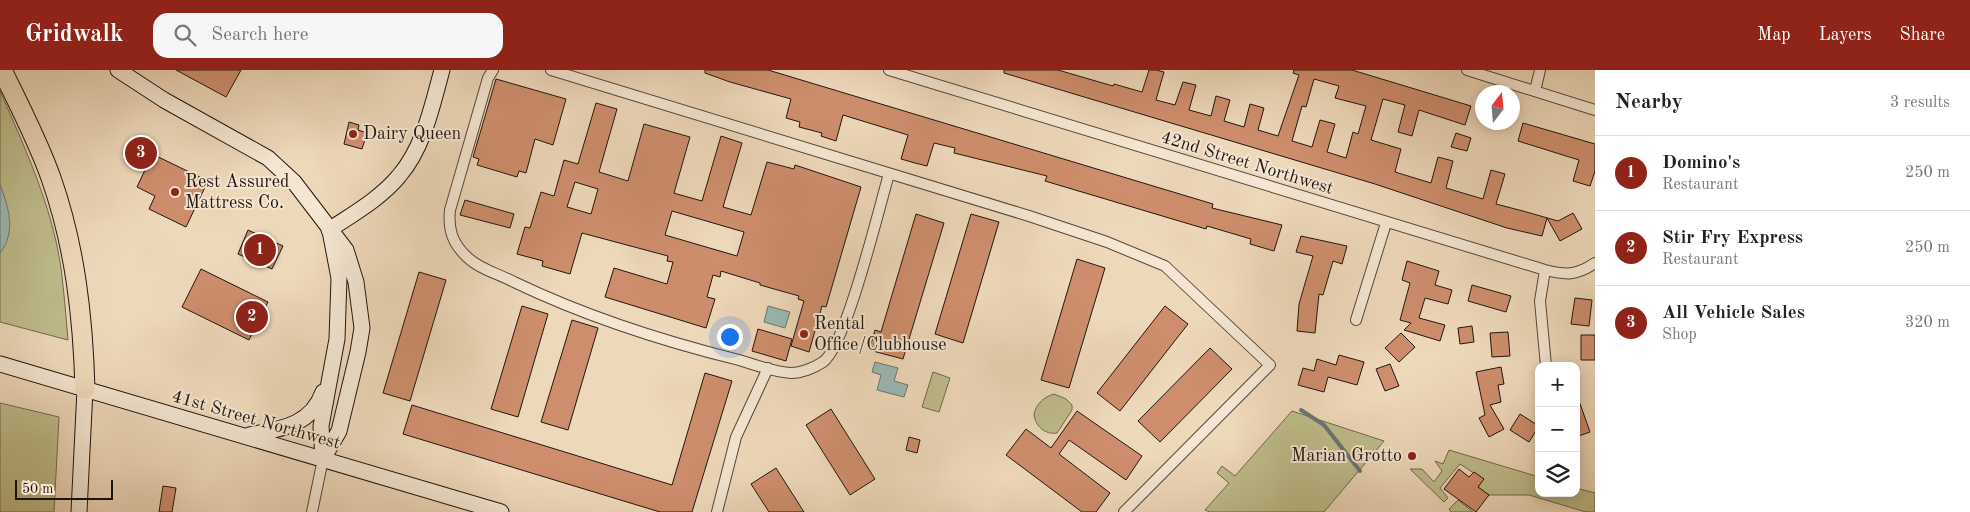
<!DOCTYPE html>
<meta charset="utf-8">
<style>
body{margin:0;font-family:"Old Standard TT",serif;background:#f6f6f6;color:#222}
.controls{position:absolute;right:15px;bottom:15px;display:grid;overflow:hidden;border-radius:10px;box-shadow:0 2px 12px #0003}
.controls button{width:45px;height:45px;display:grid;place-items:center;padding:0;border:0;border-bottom:1px solid #e0e0e0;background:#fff;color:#222;font:25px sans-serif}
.compass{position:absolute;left:1475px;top:15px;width:45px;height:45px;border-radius:50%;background:#fff;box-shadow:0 2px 12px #0003;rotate:16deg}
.scale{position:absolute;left:15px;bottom:12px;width:98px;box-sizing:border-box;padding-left:5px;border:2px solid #20150e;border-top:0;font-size:14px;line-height:18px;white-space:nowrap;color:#20150e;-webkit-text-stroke:4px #f4e6d2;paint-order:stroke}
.you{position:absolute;left:729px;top:266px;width:18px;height:18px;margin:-12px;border:4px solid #fff;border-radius:50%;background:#1a73e8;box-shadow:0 0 0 8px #1a73e833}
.badge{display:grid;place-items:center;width:32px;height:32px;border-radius:50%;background:#8f2418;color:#fff;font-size:16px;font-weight:700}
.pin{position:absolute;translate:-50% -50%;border:2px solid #fff;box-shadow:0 1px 5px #0006}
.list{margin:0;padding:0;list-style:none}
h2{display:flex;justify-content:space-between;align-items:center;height:65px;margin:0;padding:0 20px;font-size:21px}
h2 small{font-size:16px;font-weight:400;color:#767676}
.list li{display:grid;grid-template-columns:32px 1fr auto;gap:15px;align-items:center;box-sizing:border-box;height:75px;padding:0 20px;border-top:1px solid #e0e0e0}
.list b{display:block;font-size:19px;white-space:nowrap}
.list p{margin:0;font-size:16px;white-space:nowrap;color:#767676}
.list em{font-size:16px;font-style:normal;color:#767676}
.icon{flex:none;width:28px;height:28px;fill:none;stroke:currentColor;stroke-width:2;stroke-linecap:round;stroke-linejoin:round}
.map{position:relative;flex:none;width:1595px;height:442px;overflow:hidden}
header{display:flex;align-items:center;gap:30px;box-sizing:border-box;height:70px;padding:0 25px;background:#8f2418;color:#fff}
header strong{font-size:24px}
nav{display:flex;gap:28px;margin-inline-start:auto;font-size:18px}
.search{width:350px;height:45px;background:#f6f6f6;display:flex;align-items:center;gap:12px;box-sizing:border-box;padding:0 18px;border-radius:15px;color:#767676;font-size:19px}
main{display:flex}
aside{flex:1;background:#fff}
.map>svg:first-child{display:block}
.green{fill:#bfbc8b;stroke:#70684c}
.water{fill:#9ab9b5;stroke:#697772}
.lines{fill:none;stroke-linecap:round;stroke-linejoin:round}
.stream{stroke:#697772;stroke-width:4}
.building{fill:#ce8e6d;stroke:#20150e;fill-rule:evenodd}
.street-casing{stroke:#544639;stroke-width:12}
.secondary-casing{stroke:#20150e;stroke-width:17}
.highway-casing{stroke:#20150e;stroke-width:21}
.street{stroke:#f4e6d2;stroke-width:10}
.secondary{stroke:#f4e6d2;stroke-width:15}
.highway{stroke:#eed8ba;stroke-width:19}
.poi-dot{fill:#8f2418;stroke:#f4e6d2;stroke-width:2}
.labels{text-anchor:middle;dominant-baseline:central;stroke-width:4;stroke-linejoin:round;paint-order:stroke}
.poi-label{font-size:18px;fill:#20150e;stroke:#f4e6d2;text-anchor:start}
.street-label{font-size:18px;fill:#20150e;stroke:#f4e6d2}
</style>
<header>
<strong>Gridwalk</strong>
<div class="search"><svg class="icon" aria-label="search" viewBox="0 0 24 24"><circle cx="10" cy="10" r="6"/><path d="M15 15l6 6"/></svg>Search here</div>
<nav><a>Map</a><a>Layers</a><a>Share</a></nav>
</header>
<main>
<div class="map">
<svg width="1595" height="442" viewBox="0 0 1595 442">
<rect width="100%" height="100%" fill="#eed8ba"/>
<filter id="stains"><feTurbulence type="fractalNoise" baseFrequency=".004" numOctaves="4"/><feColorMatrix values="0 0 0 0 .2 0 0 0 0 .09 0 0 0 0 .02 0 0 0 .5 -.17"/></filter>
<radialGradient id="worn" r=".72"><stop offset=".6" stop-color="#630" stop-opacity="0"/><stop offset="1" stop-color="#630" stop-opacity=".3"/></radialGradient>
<path class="green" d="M0,21c25,57 52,115 61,177 3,24 5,48 7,72l-68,-18z
M933,302l17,6 -11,34 -17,-5z
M1054,324l12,5 6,6v5l-15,23c-12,2 -22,-7 -23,-19 3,-11 10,-17 20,-20z
M0,333l59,14 -5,95h-54z
M1292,341l92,30 -60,71h-114l-5,-2 24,-27 -12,-10 5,-7 13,10z
M1449,380l90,27v16h37v-5l19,5v19h-9l-57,-17h-40l-11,-8 5,-8 -23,-15 -20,24 8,10 -4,4 -34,-33h12l12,13 8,-11 -7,-10 8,3z
M1458,430l15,12h-22l-2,-3z"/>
<path class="water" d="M0,114c8,23 17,47 0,69z
M768,236l22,6 -5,16 -21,-6z
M875,292l23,6 -4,13 14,4 -4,12 -27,-7 4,-15 -9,-3z"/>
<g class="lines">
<path class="stream" d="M1301,340l23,15 36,46"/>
</g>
<path class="building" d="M176,0h65l-15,27z
M705,0h63l445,134 -1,4 70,17 -8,26 -24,-7 1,-5 -44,-13 -1,3 -161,-48 2,-5 -93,-23 1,-5 -21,-5 -7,23 -12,-3 -14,-4 7,-24 -65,-20 -7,26 -15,-5 1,-3 -23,-6 1,-5 -14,-4 5,-19 -61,-17 -25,-9z
M1004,0h54l55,16 1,-2 28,8 7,-22h7l8,2 -8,28 19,5 8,-23 13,3 -7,25 22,6 5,-20 14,4 -6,21 20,6 6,-23 14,4 -6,22 20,6 21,-61 -6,-2 1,-3h58l119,36 -6,19 -46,-15 -7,26 -14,-4 7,-27 -22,-6 -12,41 30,9 -6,23 36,11 7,-26 15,4 -7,27 37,11 8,-29 14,4 -9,30 27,7 35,10 15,-8 9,16 -22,12 -13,-23 -5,18 -35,-8 -132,-44 -371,-111zM1314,9l25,7 -4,12 31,8 -8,28 -5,-2 -7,26 -19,-6 8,-28 -15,-4 -8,27 -20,-6 10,-35 4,1z
M496,9l70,20 -13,46 -18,-6 -9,34 -7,-2 -2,6 -40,-12 2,-6 -6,-2z
M596,33l21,6 -18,63 29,9 16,-57 46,13 -16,56 3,1 25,7 19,-65 21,7 -19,64 28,8 16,-53 27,7 1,-4 66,22 -35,120 -4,-1 -13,46 -18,-6 13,-45 -6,-2 1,-3 -39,-11v-2l-39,-12 -1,6 -7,-2 -6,22 8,2 -9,29 -101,-31 9,-29 53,16 6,-22 -6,-1 1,-5 -86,-23 -12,41 -28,-8 1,-5 -26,-7 8,-27 5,1 11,-36 13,4 10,-36 14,4zM575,112l23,7 -7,25 -24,-7zM672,141l72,21 -7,24 -72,-21z
M349,52l10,3 -1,5 9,3 -5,16 -18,-5z
M1523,53l72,21v27l-5,15 -17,-5 6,-21 -61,-19z
M1456,63l15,5 -4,13 -16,-4z
M141,68l11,5 -4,9 60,29 -22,46 -37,-18 6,-13 -18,-9 8,-17 -16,-8z
M465,130l49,14 -4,14 -50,-13z
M916,144l28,9 -41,136 -34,-9 6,-20 6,2z
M971,144l28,8 -36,121 -28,-9z
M248,160l35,16 -11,23 -34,-15z
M1301,166l46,10 -5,18 -9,-3 -10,34 -4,-1 -4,39 -18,-2 2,-27 14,-48 -17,-4z
M1077,189l28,9 -36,120 -28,-8z
M1407,191l32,10 -4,14 17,5 -4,14 -23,-6 -6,20 26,7 -5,16 -36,-11 7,-7 -11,-3 10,-37 -8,-3z
M201,199l67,33 -19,38 -67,-33z
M419,202l27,8 -36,121 -27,-8z
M1472,215l39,11 -5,16 -38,-11z
M1575,228l17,2 -3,26 -18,-2z
M522,236l26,8 -30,103 -27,-8z
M1165,236l23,18 -68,87 -23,-18z
M572,250l26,8 -30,102 -27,-8z
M1472,256l2,16 -14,2 -2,-16z
M758,259l34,10 -6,22 -34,-10z
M1508,262l2,24 -18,1 -2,-24z
M1401,263l14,14 -16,15 -14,-14z
M1581,265h14v25h-14z
M1210,278l22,21 -72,73 -22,-21z
M1339,285l25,7 -7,23 -29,-8 -4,15 -26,-7 5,-17 11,3 3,-12 19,6z
M1390,294l9,22 -14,5 -9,-22z
M1501,297l3,17 -6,1 3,17 -11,3 14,24 -15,8 -10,-19 6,-3 -9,-43z
M705,303l27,8 -40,131h-32l-257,-78 9,-29 260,80z
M1576,328h2l12,34 -14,5z
M831,339l44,70 -25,16 -44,-70z
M1077,341l65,45 -16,24 -57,-40 -10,14 51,39 -14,19h-14l-76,-57 20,-26 25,19z
M1520,344l19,12 -10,16 -19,-12z
M909,367l11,3 -3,13 -11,-3z
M776,398l28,44h-35l-18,-28z
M1459,399l10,8 5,-5 10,7 -6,8 11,8 -13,17 -32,-23z
M163,416l13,2 -4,24h-13z"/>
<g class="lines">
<defs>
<path id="street" d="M493,0l-5,8 -38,132c-2,19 2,33 17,47 12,12 32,17 47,25 71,34 148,59 225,78 16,5 35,12 52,13 10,0 23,-5 32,-11 23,-16 56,-154 66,-188
M551,0l478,146 78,26 58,24 105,99 -146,147
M889,0l656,200c21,5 31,6 50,-7
M1467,0l128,40
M1535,21l5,-21
M1545,200l-5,31 6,65
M1356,250l30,-97
M312,442l11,-53
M717,442l19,-75 32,-69"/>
<path id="secondary" d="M118,0l46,30 104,58 26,24 52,68 10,32 6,46 -4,24 -19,79 -16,28
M329,160c24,-16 52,-32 70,-54 25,-29 33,-70 43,-106
M0,294l501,148
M249,365c31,-6 62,-9 74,-43
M323,389l-2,-33 16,-87 2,-61 -9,-47
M79,442l6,-123"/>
<path id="highway" d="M2,0c17,35 36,71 49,108 24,68 32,139 34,211"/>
</defs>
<use href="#street" class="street-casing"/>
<use href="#secondary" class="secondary-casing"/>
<use href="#highway" class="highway-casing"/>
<use href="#street" class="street"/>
<use href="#secondary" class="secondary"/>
<use href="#highway" class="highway"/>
</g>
<g class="poi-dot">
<circle cx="353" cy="64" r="5"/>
<circle cx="175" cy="122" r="5"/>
<circle cx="804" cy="264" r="5"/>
<circle cx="1412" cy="386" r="5"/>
</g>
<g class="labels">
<g class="poi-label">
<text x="363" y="64">Dairy Queen</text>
<text x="185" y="112">Rest Assured<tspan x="185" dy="21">Mattress Co.</tspan></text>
<text x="814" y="254">Rental<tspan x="814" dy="21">Office/Clubhouse</tspan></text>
<text x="1402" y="386" text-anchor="end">Marian Grotto</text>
</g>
<g class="street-label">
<text transform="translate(1247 93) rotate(17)">42nd Street Northwest</text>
<text transform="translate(256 350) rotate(16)">41st Street Northwest</text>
</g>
</g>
<rect width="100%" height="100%" filter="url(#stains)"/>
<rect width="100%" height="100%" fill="url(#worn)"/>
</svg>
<div class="controls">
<button>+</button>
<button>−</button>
<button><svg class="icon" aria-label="layers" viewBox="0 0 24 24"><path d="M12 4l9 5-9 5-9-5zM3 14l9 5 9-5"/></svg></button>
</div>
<svg class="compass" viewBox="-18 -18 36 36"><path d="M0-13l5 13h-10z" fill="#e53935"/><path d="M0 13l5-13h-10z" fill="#767676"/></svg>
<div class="scale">50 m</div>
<div class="you"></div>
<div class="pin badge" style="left:260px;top:180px">1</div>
<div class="pin badge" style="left:252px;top:247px">2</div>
<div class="pin badge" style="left:141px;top:83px">3</div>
</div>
<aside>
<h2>Nearby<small>3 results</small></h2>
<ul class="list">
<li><span class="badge">1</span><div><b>Domino's</b><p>Restaurant</p></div><em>250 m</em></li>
<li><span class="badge">2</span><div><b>Stir Fry Express</b><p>Restaurant</p></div><em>250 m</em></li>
<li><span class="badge">3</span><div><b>All Vehicle Sales</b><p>Shop</p></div><em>320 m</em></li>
</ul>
</aside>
</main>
